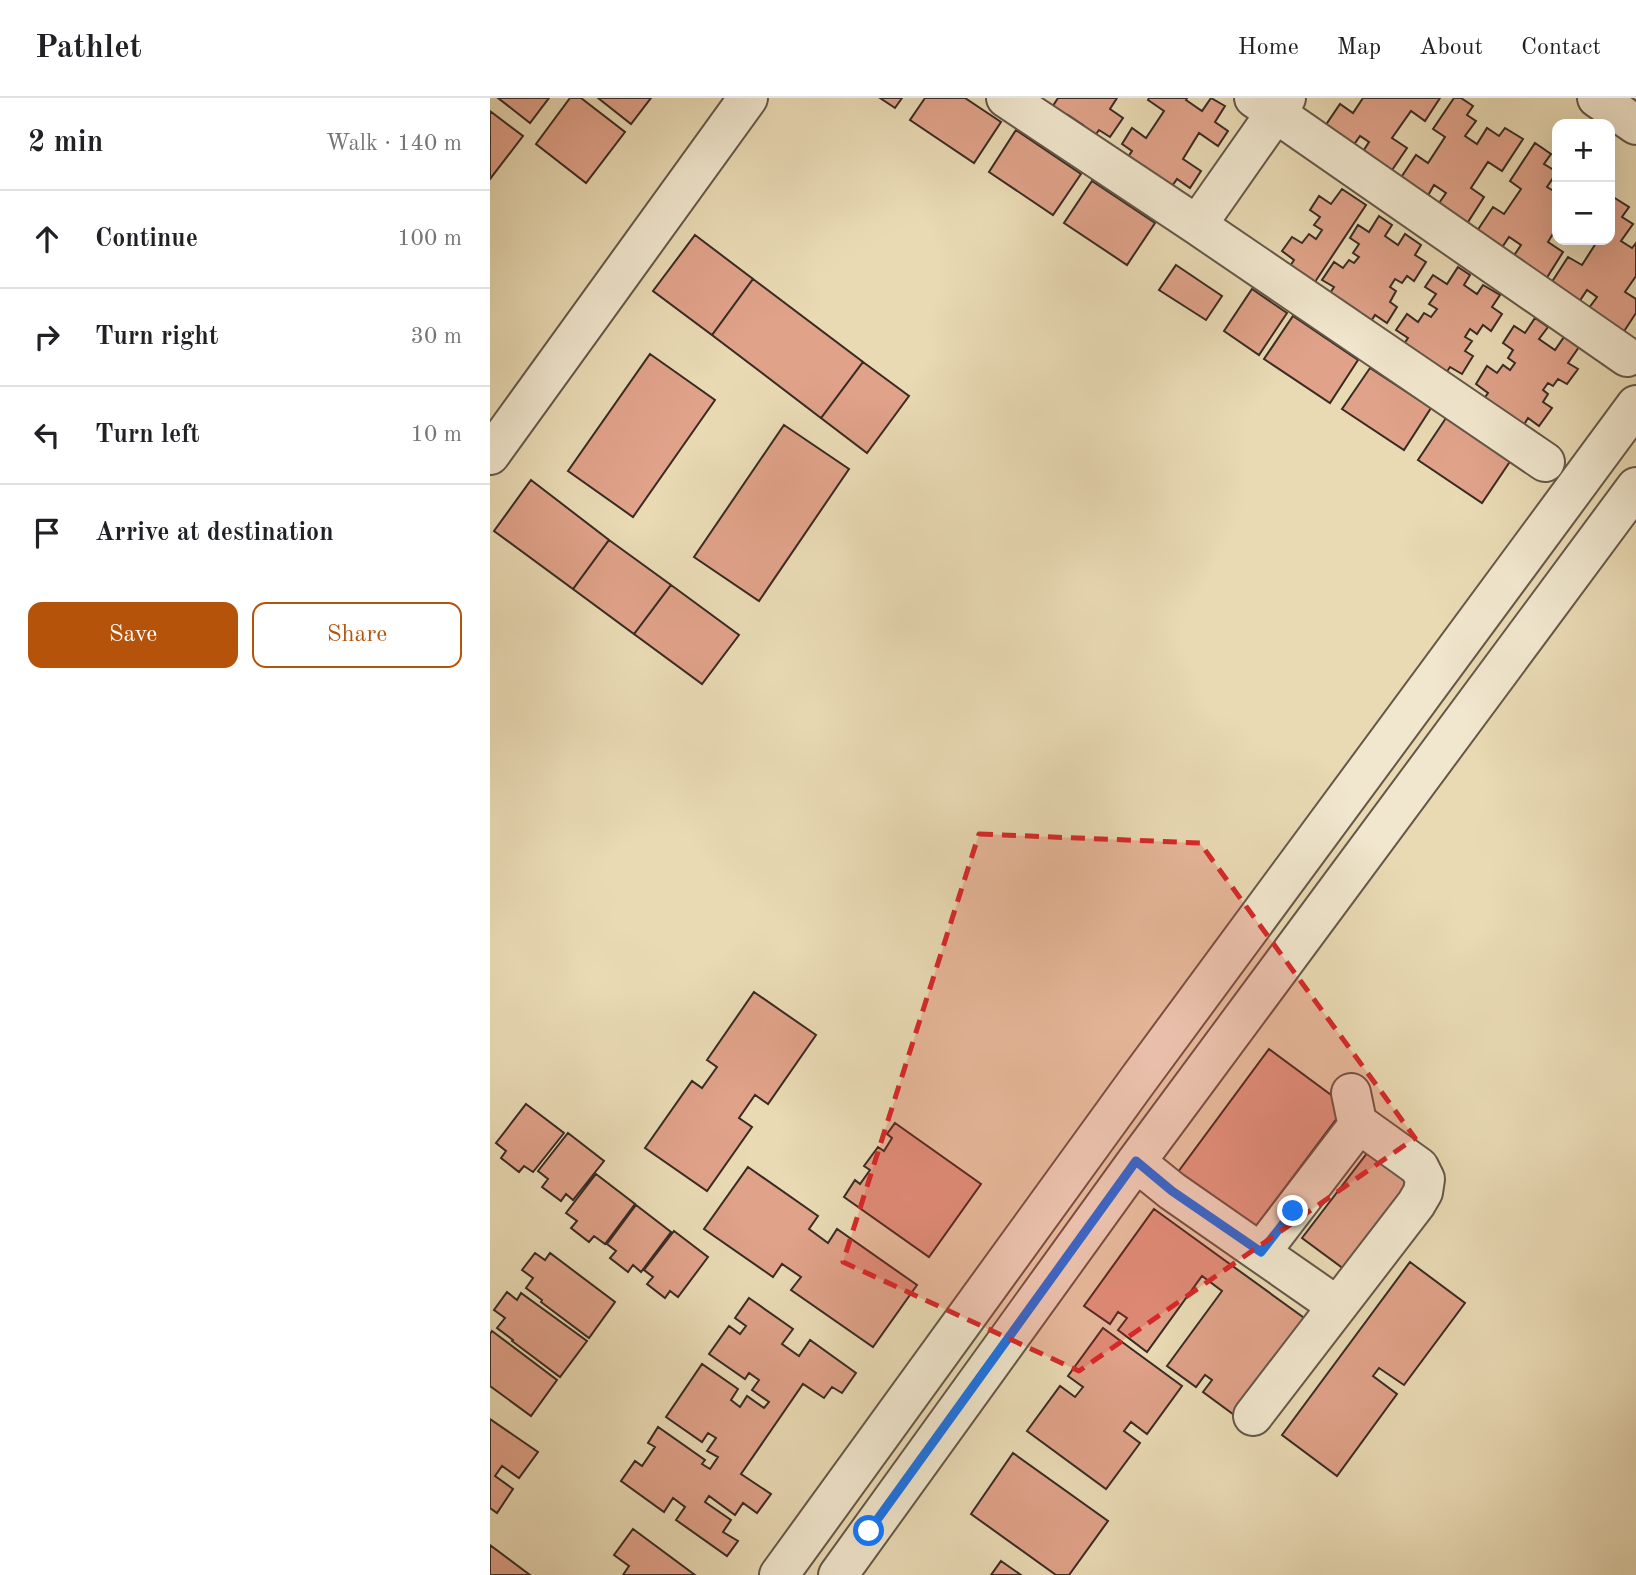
<!DOCTYPE html>
<meta charset="utf-8">
<style>
body{margin:0;font-family:"Old Standard TT",serif;background:#f6f6f6;color:#202124}
.controls{position:absolute;right:21px;top:21px;display:grid;overflow:hidden;border-radius:14px;box-shadow:0 7px 28px #0002}
.controls button{width:63px;height:63px;display:grid;place-items:center;padding:0;border:0;border-bottom:2px solid #e0e0e0;background:#fff;color:#202124;font:35px sans-serif}
.stop{position:absolute;width:21px;height:21px;margin:-16px;border:5px solid #1a73e8;border-radius:50%;background:#fff}
.stop.end{background:#1a73e8;border-color:#fff;box-shadow:0 2px 7px #0008}
.list{margin:0;padding:0;list-style:none}
h2{display:flex;justify-content:space-between;align-items:center;height:91px;margin:0;padding:0 28px;font-size:30px}
h2 small{font-size:23px;font-weight:400;color:#757577}
.list li{display:grid;grid-template-columns:46px 1fr auto;gap:21px;align-items:center;box-sizing:border-box;height:98px;padding:0 28px;border-top:2px solid #e0e0e0}
.list b{display:block;font-size:26px;white-space:nowrap}
.list em{font-size:23px;font-style:normal;color:#757577}
.actions{display:flex;gap:14px;padding:21px 28px}
.actions a{flex:1;padding:16px 0;border:2px solid #b45309;border-radius:14px;text-align:center;font-size:24px;color:#b45309}
.actions .main{background:#b45309;color:#fff}
.icon{flex:none;width:38px;height:38px;fill:none;stroke:currentColor;stroke-width:2;stroke-linecap:round;stroke-linejoin:round}
.map{position:relative;flex:none;width:1146px;height:1477px;overflow:hidden}
header{display:flex;align-items:center;gap:42px;box-sizing:border-box;height:98px;padding:0 35px;background:#fff;border-bottom:2px solid #e0e0e0}
header strong{font-size:33px}
nav{display:flex;gap:38px;margin-inline-start:auto;font-size:24px}
main{display:flex}
aside{flex:1;background:#fff}
.map>svg:first-child{display:block}
.building{fill:#e0a289;stroke:#392b24;stroke-width:2}
.lines{fill:none;stroke-linecap:round;stroke-linejoin:round}
.minor-casing{stroke:#655748;stroke-width:42}
.minor{stroke:#f1e7ce;stroke-width:38}
.route{stroke:#1a73e8;stroke-width:9}
.marked{fill:#d62828;fill-opacity:0.2;stroke:#d62828;stroke-width:5;stroke-dasharray:14 9;stroke-linejoin:round}
</style>
<header>
<strong>Pathlet</strong>
<nav><a>Home</a><a>Map</a><a>About</a><a>Contact</a></nav>
</header>
<main>
<aside>
<h2>2 min<small>Walk · 140 m</small></h2>
<ul class="list">
<li><svg class="icon" aria-label="ahead" viewBox="0 0 24 24"><path d="M12 20V5M6 11l6-6 6 6"/></svg><div><b>Continue</b></div><em>100 m</em></li>
<li><svg class="icon" aria-label="right" viewBox="0 0 24 24"><path d="M7 20v-9h11M14 6l5 5-5 5"/></svg><div><b>Turn right</b></div><em>30 m</em></li>
<li><svg class="icon" aria-label="left" viewBox="0 0 24 24"><path d="M17 20v-9H6M10 6l-5 5 5 5"/></svg><div><b>Turn left</b></div><em>10 m</em></li>
<li><svg class="icon" aria-label="arrive" viewBox="0 0 24 24"><path d="M6 21V4h12l-3 4 3 4H6"/></svg><div><b>Arrive at destination</b></div></li>
</ul>
<div class="actions"><a class="main">Save</a><a>Share</a></div>
</aside>
<div class="map">
<svg width="1146" height="1477" viewBox="0 0 1146 1477">
<rect width="100%" height="100%" fill="#e9dab4"/>
<filter id="stains"><feTurbulence type="fractalNoise" baseFrequency=".00286" numOctaves="4"/><feColorMatrix values="0 0 0 0 .2 0 0 0 0 .09 0 0 0 0 .02 0 0 0 .5 -.17"/></filter>
<radialGradient id="worn" r=".72"><stop offset=".6" stop-color="#630" stop-opacity="0"/><stop offset="1" stop-color="#630" stop-opacity=".3"/></radialGradient>
<path class="building" d="M8,0h51l-19,25z
M80,0h11l44,34 -39,51 -50,-39z
M108,0h53l-20,26z
M390,0h22l-7,10z
M435,0h40l36,24 -27,41 -64,-43z
M568,0h59l-7,11 13,9 -13,19 -11,-7 -7,10 -13,-8 4,-7 -15,-10 -5,6 -14,-9z
M659,0h38l-1,2 16,11 9,-13 14,8 -10,16 13,9 -10,15 -19,-13 -16,26 18,12 -11,17 -13,-9 -9,13 -14,-9 4,-7 -13,-9 -5,7 -16,-11 8,-12 -10,-7 10,-16 14,10 18,-27 -16,-11z
M873,0h77l-15,23 -14,-10 -19,27 15,10 -23,34 -24,-26 9,-14 -9,-6 -9,13 -34,-11 23,-34 13,9z
M964,0h7l12,8 -6,9 9,6 -11,15 12,8 10,-16 12,8 6,-8 18,11 -21,32 -14,-9 -17,26 13,9 -23,36 -24,-27 9,-13 -12,-8 -8,14 -32,-11 22,-33 12,8 17,-26 -12,-8z
M0,13l33,25 -33,43z
M526,32l65,44 -28,41 -64,-43z
M1045,45l16,11 -7,10 13,8 -10,15 10,6v34l-9,15 15,10 -22,35 -28,-30 8,-12 -12,-8 -8,12 -30,-9 22,-33 11,7 17,-25 -11,-8z
M602,83l63,42 -28,42 -63,-42z
M852,91l24,16 -53,80 -25,-16 6,-9 -12,-9 10,-14 10,6 7,-9 7,5 6,-9 -8,-5 6,-8 -10,-7 9,-14 12,8z
M1120,97l19,12 -7,10 11,7 -12,17 11,7 4,-5v33l-11,16 11,7v14l-17,26 -30,-31 8,-11 -10,-7 -8,12 -33,-11 22,-34 14,8 16,-25h12z
M889,118l13,9 -7,11 13,9 7,-11 16,11 -6,10 11,7 -12,19 -7,-5 -5,7 -7,-4 -5,8 6,4 -6,11 7,5 -10,16 -12,-8 -7,11 -15,-9 4,-7 -15,-10 -4,7 -12,-8 8,-12 -12,-7 12,-18 9,6 6,-8 5,3 5,-6 -6,-4 6,-9 -9,-6 8,-13 11,7z
M205,137l58,44 -41,56 -59,-44z
M686,167l46,31 -16,24 -47,-30z
M968,169l12,8 -6,10 13,9 6,-9 17,10 -8,12 10,7 -11,17 -8,-6 -6,9 -7,-5 -5,8 7,4 -7,10 8,5 -11,18 -12,-7 -8,12 -43,-28 9,-13 -12,-8 11,-16 11,8 6,-9 7,4 6,-8 -8,-5 7,-10 -11,-7 8,-12 14,9z
M263,181l110,83 -42,56 -109,-83z
M762,191l35,24 -28,42 -35,-24z
M803,218l65,44 -28,43 -66,-44z
M1045,220l13,9 -9,12 16,11 9,-13 15,10 -11,16 10,6 -11,15 -9,-5 -5,7 -5,-3 -5,7 5,4 -5,8 9,6 -13,18 -11,-8 -7,12 -13,-9 4,-5 -16,-11 -15,-2 7,-10 -12,-9 11,-18 10,7 6,-8 7,5 5,-7 -7,-5 5,-8 -10,-7 11,-17 11,7z
M160,256l65,46 -82,117 -65,-46z
M373,264l46,34 -42,57 -46,-35z
M880,270l61,40 -27,42 -62,-41z
M956,320l65,42 -29,43 -64,-43z
M294,327l65,44 -90,132 -65,-44z
M41,382l78,60 -36,49 -79,-58z
M119,442l62,45 -37,49 -61,-45z
M181,487l68,50 -37,49 -68,-50z
M264,894l62,43 -48,69 -13,-9 -16,23 13,9 -45,64 -62,-43 47,-67 10,7 15,-21 -10,-7z
M779,951l77,57 -92,123 -76,-57z
M36,1006l38,29 -31,39 -9,-6 -5,6 -18,-14 5,-7 -10,-8z
M405,1025l86,61 -52,73 -85,-60 11,-17 5,4 10,-14 -6,-4 14,-19 6,4 8,-13 -5,-4z
M78,1035l36,28 -31,39 -7,-6 -5,7 -19,-14 6,-8 -10,-8z
M878,1054l50,37 -66,86 -50,-37z
M258,1069l70,49 -9,13 19,14 9,-14 80,56 -44,62 -82,-57 10,-13 -19,-13 -9,13 -69,-48z
M106,1076l39,30 -30,40 -11,-8 -5,6 -18,-14 6,-7 -11,-8z
M146,1107l35,27 -30,40 -8,-7 -5,7 -18,-14 6,-7 -9,-7z
M664,1111l153,111 -70,97 -34,-25 9,-12 -7,-5 -9,12 -29,-21 55,-75 -20,-15 -55,76 -29,-22 9,-12 -9,-6 -8,12 -26,-18z
M184,1133l34,26 -30,40 -8,-6 -5,7 -18,-14 6,-7 -9,-7z
M45,1155l10,7 5,-7 65,49 -26,36 -48,-36 1,-2 -16,-12 7,-10 -11,-8z
M920,1164l55,41 -61,82 -25,-17 -6,8 24,18 -60,82 -55,-41z
M17,1194l10,8 4,-7 66,48 -27,36 -48,-36 1,-1 -16,-12 8,-10 -11,-8z
M259,1200l44,31 -11,15 17,12 11,-16 46,33 -14,20 -10,-6 -8,11 -21,-14 -62,90 30,20 -14,19 -14,-10 -8,12 -26,-19 -4,6 26,18 -8,12 15,9 -11,15 -51,-36 9,-13 -12,-9 -9,14 -43,-31 14,-20 7,5 13,-19 -7,-4 10,-16 47,33 -3,4 8,5 8,-12 -11,-6 9,-13 -8,-5 -6,9 -36,-25 36,-53 36,25 -7,11 9,7 7,-11 17,12 5,-6 -17,-12 7,-10 -10,-7 -4,6 -36,-25 20,-28 11,8 6,-8 -11,-8z
M613,1230l79,58 -35,48 -16,-12 -7,9 16,12 -34,46 -79,-58 33,-45 15,11 8,-10 -15,-11z
M2,1233l65,49 -26,36 -41,-30v-52z
M0,1321l48,33 -19,26 -17,-12 -7,10 18,13 -16,24 -7,-5z
M523,1355l95,68 -39,54h-13l-85,-61z
M143,1431l62,46h-72l6,-9 -15,-11z
M0,1447l40,30h-40z
M511,1463l20,14h-30z"/>
<g class="lines">
<defs>
<path id="minor" d="M516,0l191,127 348,237
M764,0l373,259
M1107,0l39,27
M707,127l89,-127
M0,357l258,-357
M646,1064l36,29 165,115
M771,1154l98,-128
M763,1318l163,-212 7,-12 2,-13 -6,-12 -60,-43 -3,-7 -5,-24
M289,1477l359,-495 498,-675
M348,1477l298,-413 500,-675"/>
</defs>
<use href="#minor" class="minor-casing"/>
<use href="#minor" class="minor"/>
</g>
<g class="lines">
<path class="route" d="M379,1433l267,-370 36,30 89,61 32,-41"/>
</g>
<path class="marked" d="M489,736l221,9 215,295 -336,233 -236,-109z"/>
<rect width="100%" height="100%" filter="url(#stains)"/>
<rect width="100%" height="100%" fill="url(#worn)"/>
</svg>
<div class="controls">
<button>+</button>
<button>−</button>
</div>
<div class="stop" style="left:379px;top:1433px"></div>
<div class="stop end" style="left:803px;top:1113px"></div>
</div>
</main>
